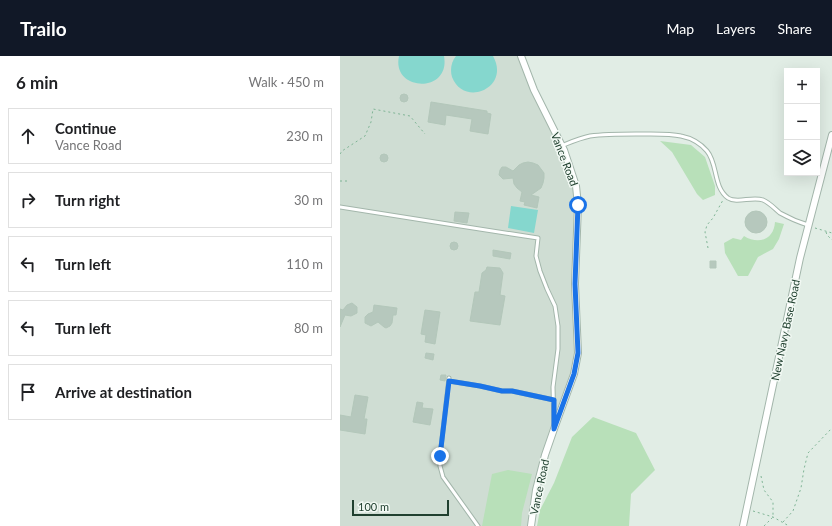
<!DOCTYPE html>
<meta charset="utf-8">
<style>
body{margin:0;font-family:Lato,sans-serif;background:#f2f2f2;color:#202124}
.controls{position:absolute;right:12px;top:12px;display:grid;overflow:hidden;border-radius:0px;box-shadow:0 4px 16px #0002}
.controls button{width:36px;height:36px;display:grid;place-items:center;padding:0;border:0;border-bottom:1px solid #e0e0e0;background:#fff;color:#202124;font:20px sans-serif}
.scale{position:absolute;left:12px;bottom:10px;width:97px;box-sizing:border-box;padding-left:4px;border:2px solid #20402f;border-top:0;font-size:11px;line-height:14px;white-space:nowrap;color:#20402f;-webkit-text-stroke:3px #f2f9f4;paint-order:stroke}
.stop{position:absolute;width:12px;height:12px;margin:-9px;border:3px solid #1a73e8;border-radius:50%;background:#fff}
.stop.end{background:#1a73e8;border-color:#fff;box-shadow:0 1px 4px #0008}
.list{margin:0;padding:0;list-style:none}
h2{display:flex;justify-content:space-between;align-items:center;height:52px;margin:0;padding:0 16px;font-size:17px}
h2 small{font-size:13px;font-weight:400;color:#757577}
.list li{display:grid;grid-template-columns:26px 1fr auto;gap:12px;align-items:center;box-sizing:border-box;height:56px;margin:0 8px 8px;padding:0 8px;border:1px solid #e0e0e0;border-radius:0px}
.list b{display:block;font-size:15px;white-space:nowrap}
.list p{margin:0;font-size:13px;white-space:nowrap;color:#757577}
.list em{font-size:13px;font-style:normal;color:#757577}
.icon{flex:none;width:22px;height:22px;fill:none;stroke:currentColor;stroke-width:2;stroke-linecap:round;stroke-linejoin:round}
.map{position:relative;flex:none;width:492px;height:470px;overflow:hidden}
header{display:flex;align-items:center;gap:24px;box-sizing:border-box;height:56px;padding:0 20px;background:#111827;color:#fff}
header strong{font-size:19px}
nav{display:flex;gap:22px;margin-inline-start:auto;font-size:14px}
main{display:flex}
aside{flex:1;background:#fff}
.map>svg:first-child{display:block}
.built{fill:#cfddd3}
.green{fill:#b8e0b9}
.water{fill:#85d7ce}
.building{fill:#b6c8bd;stroke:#b3c7ba}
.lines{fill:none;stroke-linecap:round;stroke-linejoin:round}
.service-casing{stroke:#a3b6ab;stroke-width:5}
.minor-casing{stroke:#a3b6ab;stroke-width:8}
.path{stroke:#7fb495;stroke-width:1;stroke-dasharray:2 3;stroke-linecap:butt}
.service{stroke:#fff;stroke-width:3}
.minor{stroke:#fff;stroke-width:6}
.route{stroke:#1a73e8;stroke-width:5}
.labels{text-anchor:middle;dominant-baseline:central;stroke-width:3;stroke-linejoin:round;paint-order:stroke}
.street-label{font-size:11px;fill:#20402f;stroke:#f2f9f4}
</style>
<header>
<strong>Trailo</strong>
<nav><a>Map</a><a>Layers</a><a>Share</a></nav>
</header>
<main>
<aside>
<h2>6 min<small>Walk · 450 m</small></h2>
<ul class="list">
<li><svg class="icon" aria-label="ahead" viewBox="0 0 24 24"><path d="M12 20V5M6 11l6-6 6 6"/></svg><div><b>Continue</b><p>Vance Road</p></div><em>230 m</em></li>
<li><svg class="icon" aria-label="right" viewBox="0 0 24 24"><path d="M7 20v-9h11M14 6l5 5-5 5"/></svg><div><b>Turn right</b></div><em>30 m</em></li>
<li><svg class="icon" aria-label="left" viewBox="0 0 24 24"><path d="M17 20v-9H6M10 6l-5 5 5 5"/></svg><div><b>Turn left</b></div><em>110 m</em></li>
<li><svg class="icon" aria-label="left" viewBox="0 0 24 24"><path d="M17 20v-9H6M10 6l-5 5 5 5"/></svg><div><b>Turn left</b></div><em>80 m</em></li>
<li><svg class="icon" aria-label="arrive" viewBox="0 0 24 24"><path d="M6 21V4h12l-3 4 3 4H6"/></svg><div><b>Arrive at destination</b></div></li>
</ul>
</aside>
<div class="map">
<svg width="492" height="470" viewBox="0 0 492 470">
<rect width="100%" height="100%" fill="#e1ede5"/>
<path class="built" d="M0,0h181l43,94 12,36 2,167 -4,21 -29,81 -14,71h-191z"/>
<path class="green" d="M320,85l31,4 14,12 10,29v9l-12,5 -6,-6 -25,-42z
M435,166l9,2 -5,15 -6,10 -15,8 -10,19h-10l-13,-23 -1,-10 9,-5 8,2 3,-4c14,9 30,4 31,-14z
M253,361l43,16 19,37 -24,24 -2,32h-92l3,-16 14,-27 18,-46z
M168,414l24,4 -10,39 -1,13h-39l10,-52z"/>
<path class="water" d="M59,0h45c7,38 -53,36 -45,0z
M116,0h37c18,32 -29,52 -41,21 -2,-7 -1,-15 4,-21z
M171,150l27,4 -4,23 -26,-5z"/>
<path class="building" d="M60 42a4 4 0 1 1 8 0a4 4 0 1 1-8 0Z
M91,46l56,9v2l4,1 -3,20 -18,-3 2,-12 -26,-4 -1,10 -17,-3z
M40 102a4 4 0 1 1 8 0a4 4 0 1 1-8 0Z
M188,106l5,1 5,2 6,8v5l-1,5 -2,5 -10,7 8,2 -2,11 -13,-3 1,-3 -5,-1 2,-9 -5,-4 -3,-4 -1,-6 -10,1 -4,-4 1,-5 2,-3h4l7,4 6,-6 4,-2z
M405 166a11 11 0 1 1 22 0a11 11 0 1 1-22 0Z
M115,156l14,1 -2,10 -13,-2z
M110 190a4 4 0 1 1 8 0a4 4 0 1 1-8 0Z
M153,194l18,3 -1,6 -17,-3z
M370,205h6v7h-6z
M147,211l13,1 3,5 -3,22 5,1 -5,29 -30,-4 5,-29h4l3,-19 4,-3z
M12,247l5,4v6l-6,3 -6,-1 -5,12v-18l3,1 4,-5z
M34,249l23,3 -1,7h-3l-1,8 -2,3 -4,2 -2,-1 -6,-5 -7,4 -6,-3v-6l3,-3 5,-2z
M85,254l15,2 -5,32 -10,-2 1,-7 -5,-1z
M86,297l8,1 -1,6 -8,-2z
M101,319h5l-1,6 -5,-1z
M15,339l13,2 -4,22h3l-2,15 -25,-4v-15l11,2z
M77,346l6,1 -1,5 11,1 -3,16 -17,-3z"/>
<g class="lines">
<defs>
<path id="service" d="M221,90c10,-4 19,-8 29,-10 15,-2 31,-2 46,-2 13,0 33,-1 45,2 10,2 20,8 26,15 11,13 6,36 21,47 9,6 24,-2 35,2 7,3 12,9 17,13 9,5 18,9 28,12
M0,151l114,18 84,13 -2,18 4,15 7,18 8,17 3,20v23l-5,38 1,38
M109,322l-9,78v10l3,11 35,49
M109,325l31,5 22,5h10l42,9"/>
<path id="minor" d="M181,0l13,34 30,60 12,36 2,19 -3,79 3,69 -4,21 -20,55 -9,26 -9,35 -5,36
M403,470l57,-268 32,-123"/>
</defs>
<use href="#service" class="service-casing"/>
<use href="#minor" class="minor-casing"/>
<path class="path" d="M0,98l2,-3 23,-15 6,-14 2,-13 37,7 15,18
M0,125h8
M475,172l17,5
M486,176l1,3 5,5
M368,192l-3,-16 2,-7 6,-7 10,-18
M421,420l3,14 9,12v15l-9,9
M413,455l20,6 16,9
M443,466l10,-11 8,-23 3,-19 4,-16 24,-25"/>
<use href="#service" class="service"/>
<use href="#minor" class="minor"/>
</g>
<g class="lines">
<path class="route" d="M100,400l9,-75 31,5 22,5h10l42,9v29l20,-55 4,-21 -3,-69 3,-79"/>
</g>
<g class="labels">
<g class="street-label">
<text transform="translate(225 103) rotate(69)">Vance Road</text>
<text transform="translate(445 274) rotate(-78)">New Navy Base Road</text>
<text transform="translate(199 431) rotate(-78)">Vance Road</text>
</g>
</g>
</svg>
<div class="controls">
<button>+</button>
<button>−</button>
<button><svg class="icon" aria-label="layers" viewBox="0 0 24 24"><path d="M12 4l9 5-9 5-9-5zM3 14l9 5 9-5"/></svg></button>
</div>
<div class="scale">100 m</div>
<div class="stop" style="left:238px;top:149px"></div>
<div class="stop end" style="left:100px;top:400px"></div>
</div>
</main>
